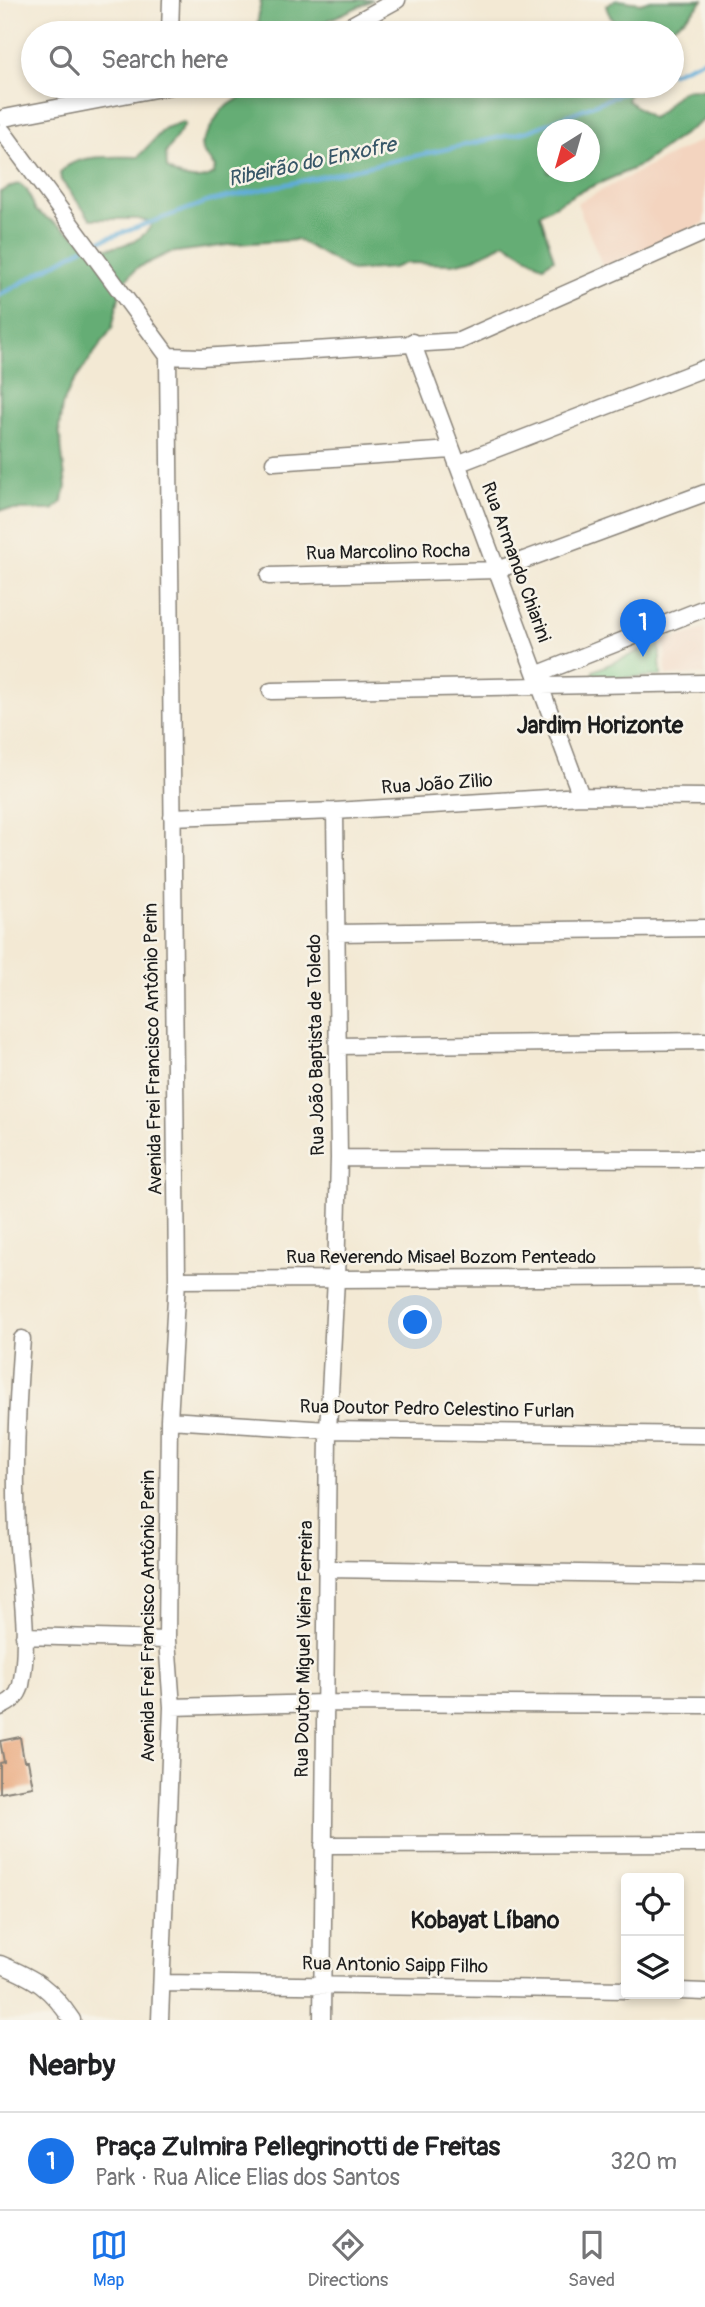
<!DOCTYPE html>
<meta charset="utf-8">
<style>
body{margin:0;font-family:Pangolin,sans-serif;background:#f6f6f6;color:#202124}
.controls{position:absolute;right:21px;bottom:21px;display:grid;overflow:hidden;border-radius:7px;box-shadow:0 4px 10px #0003}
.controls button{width:63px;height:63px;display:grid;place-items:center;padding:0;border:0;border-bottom:2px solid #e0e0e0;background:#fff;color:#202124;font:35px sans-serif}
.compass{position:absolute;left:537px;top:119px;width:63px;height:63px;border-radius:50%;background:#fff;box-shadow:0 4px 10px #0003;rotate:217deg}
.you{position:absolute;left:416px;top:1323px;width:24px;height:24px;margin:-18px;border:5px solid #fff;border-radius:50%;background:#1a73e8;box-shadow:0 0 0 10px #1a73e833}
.badge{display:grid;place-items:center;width:46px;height:46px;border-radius:50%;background:#1a73e8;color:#fff;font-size:23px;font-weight:700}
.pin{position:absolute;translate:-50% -58px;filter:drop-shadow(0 2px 4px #0008)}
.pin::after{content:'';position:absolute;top:37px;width:24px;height:21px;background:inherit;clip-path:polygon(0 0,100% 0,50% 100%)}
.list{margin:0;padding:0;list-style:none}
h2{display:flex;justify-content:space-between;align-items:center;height:91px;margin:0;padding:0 28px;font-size:30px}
h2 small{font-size:23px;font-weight:400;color:#757577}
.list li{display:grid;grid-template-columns:46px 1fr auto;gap:21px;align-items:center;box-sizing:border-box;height:98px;padding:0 28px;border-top:2px solid #e0e0e0}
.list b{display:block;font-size:26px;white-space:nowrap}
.list p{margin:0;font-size:23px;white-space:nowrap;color:#757577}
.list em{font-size:23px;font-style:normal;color:#757577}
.icon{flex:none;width:38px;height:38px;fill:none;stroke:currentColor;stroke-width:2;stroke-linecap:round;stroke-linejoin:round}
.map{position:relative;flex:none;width:705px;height:2020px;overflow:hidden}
.search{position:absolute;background:#fff;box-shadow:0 4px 10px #0003;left:21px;right:21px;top:21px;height:77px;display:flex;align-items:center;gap:18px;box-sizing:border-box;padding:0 24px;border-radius:38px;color:#757577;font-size:26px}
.sheet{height:189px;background:#fff}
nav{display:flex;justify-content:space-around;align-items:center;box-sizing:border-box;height:98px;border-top:2px solid #e0e0e0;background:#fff;font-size:19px;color:#757577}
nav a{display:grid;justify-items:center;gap:4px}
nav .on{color:#1a73e8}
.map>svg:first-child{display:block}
.built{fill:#f3d4bf}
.green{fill:#7cc988;stroke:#4c7252;stroke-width:2}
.forest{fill:#65ad74;stroke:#406448;stroke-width:2;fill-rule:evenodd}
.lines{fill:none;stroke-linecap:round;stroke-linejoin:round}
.stream{stroke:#5facd8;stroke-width:4.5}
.building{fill:#e89e6e}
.minor-casing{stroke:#888278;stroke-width:19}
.minor{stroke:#fff;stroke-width:16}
.labels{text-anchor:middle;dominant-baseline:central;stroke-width:5;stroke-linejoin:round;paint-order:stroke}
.street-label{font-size:19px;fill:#1c1c1c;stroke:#f7f3e8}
.water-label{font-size:21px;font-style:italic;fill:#375667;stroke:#f7f3e8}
.quarter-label{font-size:23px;font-weight:bold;fill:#1c1c1c;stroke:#f7f3e8}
</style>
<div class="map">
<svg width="705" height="2020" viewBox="0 0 705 2020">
<rect width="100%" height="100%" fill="#f7f3e8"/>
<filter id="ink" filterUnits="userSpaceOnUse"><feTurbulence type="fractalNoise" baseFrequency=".0143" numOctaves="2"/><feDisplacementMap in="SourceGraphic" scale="14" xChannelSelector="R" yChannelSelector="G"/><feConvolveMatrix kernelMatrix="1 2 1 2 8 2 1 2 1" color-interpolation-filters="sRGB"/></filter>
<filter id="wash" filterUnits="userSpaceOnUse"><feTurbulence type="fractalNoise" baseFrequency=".00686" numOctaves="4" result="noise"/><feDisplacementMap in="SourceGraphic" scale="28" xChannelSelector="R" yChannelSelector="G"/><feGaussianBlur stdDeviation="1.57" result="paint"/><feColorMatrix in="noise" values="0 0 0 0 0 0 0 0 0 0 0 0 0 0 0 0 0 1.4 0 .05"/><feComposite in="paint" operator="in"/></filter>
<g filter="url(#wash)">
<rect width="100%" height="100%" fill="#f3e9d4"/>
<path class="built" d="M705,138v85l-102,44 -26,-64z
M705,629v45l-39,2 -1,-35z"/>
<path class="green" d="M659,643l2,33 -66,3 -2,-8z"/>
<path class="forest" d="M261,0h112l-51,23 -28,10h-38z
M616,0l24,3 11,-3h52c-18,23 -52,47 -81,27 -9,-7 -13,-10 -16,-21z
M365,86h267l-5,14 25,18c25,-15 20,-34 53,-28v29l-68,48 -58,25 -39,22 14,45 -11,7 -38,-23 -34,17 -19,4 -46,-1 -13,5 -41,3 -54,-31 -62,4 -67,9 -32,15 -15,16 -10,44 -41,58 -9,20 -3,22 7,59 -4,15 -9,8h-53v-318l14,-7 6,-1 7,6 9,21 59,37c20,1 49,-5 57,-25l-14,-4h-47l-30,-39 -1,-7c14,-20 56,-16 78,-16l27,-29 18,-6 2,2 -19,29 1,15c12,11 34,16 47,5l1,-6 -13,-16 -1,-7 20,-34 25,-16 23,-5 54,5zM548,130h42v42h-42z"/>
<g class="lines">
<path class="stream" d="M672,73l33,-14
M91,244l119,-43 319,-70 111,-45
M0,295l83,-47"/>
</g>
<g id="blocks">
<path class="building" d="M20,1737l4,24h4l5,26 -33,6v-30l4,-1 -4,-21z"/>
</g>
</g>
<g filter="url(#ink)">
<use href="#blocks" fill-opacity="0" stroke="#888278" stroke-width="2"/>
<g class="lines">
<defs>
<path id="minor" d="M170,33l1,-33
M337,33l60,-33
M4,118l167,-32
M3,132l165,224 9,924 -8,140 -2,220 5,67 -12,313
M412,342l169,454
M168,356l33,1 258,-16 246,-109
M274,462l178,-12
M457,464l248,-96
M269,576l228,-6 208,-77
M536,675l169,-67
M271,691l434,-8
M172,817l163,-6 246,-15 124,1
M336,933l369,-5
M338,1046l367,-5
M339,1158l366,1
M177,1280l528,-3
M169,1420l159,10 377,5
M326,1569l379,6
M24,1636l143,4
M0,1707c11,-5 18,-10 21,-22 10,-50 -2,-104 -4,-154 -3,-64 0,-128 5,-192
M172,1707l153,-4 380,2
M323,1845l382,-1
M0,1964c36,15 50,23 72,56
M163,1983l463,7
M679,1991l26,1
M322,2020l6,-590 8,-151 3,-121 -4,-347"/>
</defs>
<use href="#minor" class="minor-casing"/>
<use href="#minor" class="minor"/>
</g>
</g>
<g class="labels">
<g class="street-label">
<text transform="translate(388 552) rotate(-1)">Rua Marcolino Rocha</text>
<text transform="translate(516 562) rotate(70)">Rua Armando Chiarini</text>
<text transform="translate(437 784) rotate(-4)">Rua João Zilio</text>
<text transform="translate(316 1045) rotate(-91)">Rua João Baptista de Toledo</text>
<text transform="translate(153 1049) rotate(-91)">Avenida Frei Francisco Antônio Perin</text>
<text x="441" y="1257">Rua Reverendo Misael Bozom Penteado</text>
<text transform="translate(437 1409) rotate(1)">Rua Doutor Pedro Celestino Furlan</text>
<text transform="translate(148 1616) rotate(-90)">Avenida Frei Francisco Antônio Perin</text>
<text transform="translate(304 1649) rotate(-89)">Rua Doutor Miguel Vieira Ferreira</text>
<text transform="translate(395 1965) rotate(1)">Rua Antonio Saipp Filho</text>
</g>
<g class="water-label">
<text transform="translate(312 162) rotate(-12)">Ribeirão do Enxofre</text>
</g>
<g class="quarter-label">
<text x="600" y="725">Jardim Horizonte</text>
<text x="485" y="1920">Kobayat Líbano</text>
</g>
</g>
</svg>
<div class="controls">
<button><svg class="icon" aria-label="locate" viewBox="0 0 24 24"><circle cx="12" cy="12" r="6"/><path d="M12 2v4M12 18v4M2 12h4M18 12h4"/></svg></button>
<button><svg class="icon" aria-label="layers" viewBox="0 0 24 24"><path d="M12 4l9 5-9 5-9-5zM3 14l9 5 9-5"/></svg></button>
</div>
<svg class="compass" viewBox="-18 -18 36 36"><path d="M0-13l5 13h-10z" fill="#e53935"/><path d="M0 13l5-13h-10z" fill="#757577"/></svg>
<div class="you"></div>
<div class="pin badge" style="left:643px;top:657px">1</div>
<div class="search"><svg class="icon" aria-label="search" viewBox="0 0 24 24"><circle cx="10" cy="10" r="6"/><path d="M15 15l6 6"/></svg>Search here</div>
</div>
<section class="sheet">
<h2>Nearby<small></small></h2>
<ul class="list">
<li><span class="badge">1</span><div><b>Praça Zulmira Pellegrinotti de Freitas</b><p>Park · Rua Alice Elias dos Santos</p></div><em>320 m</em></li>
</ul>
</section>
<nav>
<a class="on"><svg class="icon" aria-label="map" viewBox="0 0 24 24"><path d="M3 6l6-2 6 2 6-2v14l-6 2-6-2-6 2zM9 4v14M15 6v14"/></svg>Map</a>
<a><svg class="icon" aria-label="directions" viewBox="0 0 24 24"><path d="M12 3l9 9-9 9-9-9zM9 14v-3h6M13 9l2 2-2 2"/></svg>Directions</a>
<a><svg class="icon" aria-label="saved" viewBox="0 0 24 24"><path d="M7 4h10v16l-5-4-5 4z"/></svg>Saved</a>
</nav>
